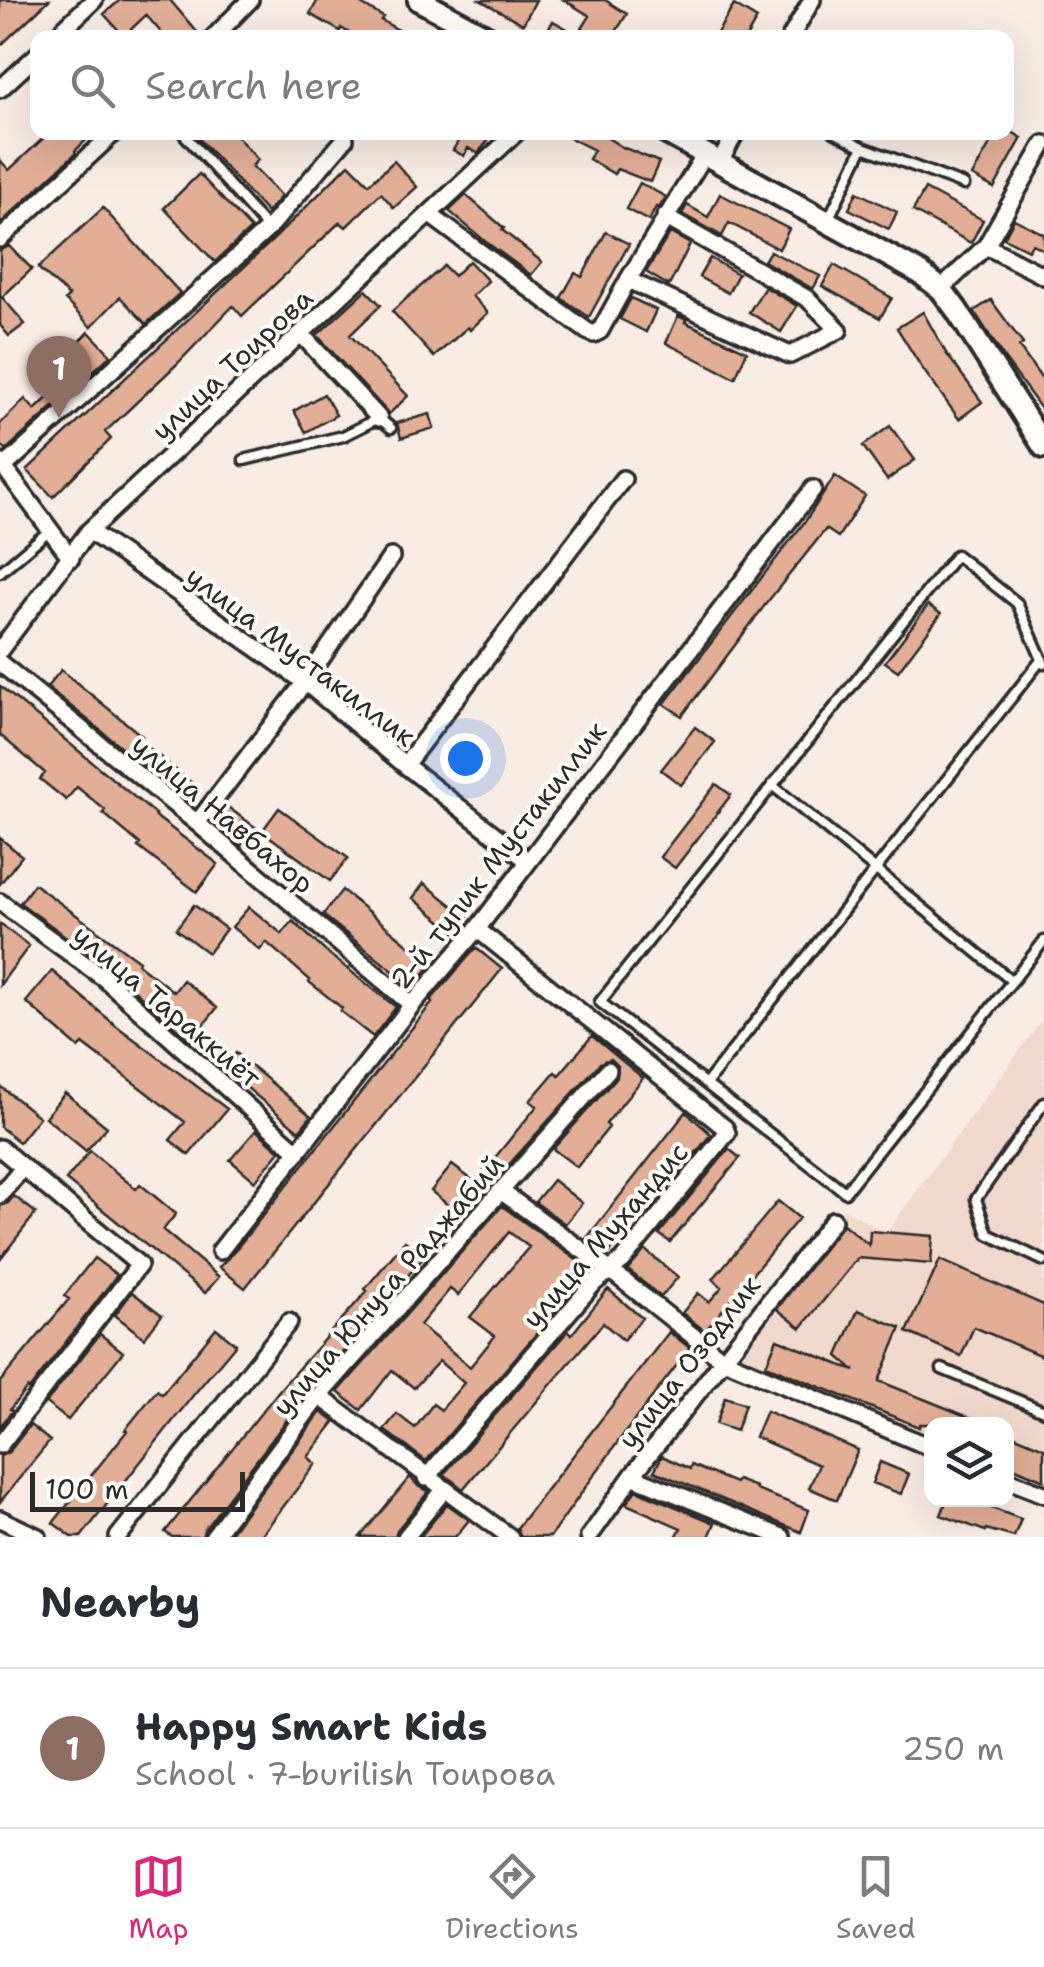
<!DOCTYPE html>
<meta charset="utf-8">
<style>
body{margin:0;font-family:"Shantell Sans",sans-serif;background:#f7f7f7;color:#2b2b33}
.controls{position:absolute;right:30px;bottom:30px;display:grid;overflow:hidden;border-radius:20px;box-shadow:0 10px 40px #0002}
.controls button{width:90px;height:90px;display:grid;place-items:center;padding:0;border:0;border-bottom:2px solid #e1e1e2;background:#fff;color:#2b2b33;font:50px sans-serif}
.scale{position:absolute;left:30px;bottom:25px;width:215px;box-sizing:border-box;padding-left:10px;border:5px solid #2b2b2b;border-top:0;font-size:28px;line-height:35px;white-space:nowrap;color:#2b2b2b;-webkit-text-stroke:8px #fdfcf7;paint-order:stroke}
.you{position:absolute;left:465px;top:758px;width:35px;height:35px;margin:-25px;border:8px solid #fff;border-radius:50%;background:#1a73e8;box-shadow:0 0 0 15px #1a73e833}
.badge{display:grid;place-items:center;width:65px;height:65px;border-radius:50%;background:#db2777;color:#fff;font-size:32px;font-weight:700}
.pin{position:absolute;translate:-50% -82px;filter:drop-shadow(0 2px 5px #0008)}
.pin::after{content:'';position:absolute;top:52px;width:35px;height:30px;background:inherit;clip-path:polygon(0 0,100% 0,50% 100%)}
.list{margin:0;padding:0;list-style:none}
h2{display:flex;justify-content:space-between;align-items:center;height:130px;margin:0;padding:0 40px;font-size:42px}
h2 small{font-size:32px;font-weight:400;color:#7c7c81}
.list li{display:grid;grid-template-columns:65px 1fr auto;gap:30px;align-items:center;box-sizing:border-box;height:160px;padding:0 40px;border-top:2px solid #e1e1e2}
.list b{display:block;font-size:38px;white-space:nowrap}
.list p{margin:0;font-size:32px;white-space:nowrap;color:#7c7c81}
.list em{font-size:32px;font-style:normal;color:#7c7c81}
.icon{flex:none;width:55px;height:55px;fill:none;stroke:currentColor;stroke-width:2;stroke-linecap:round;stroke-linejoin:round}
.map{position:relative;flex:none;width:1044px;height:1537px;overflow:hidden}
.search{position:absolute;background:#fff;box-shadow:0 10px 40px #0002;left:30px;right:30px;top:30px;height:110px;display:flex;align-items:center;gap:25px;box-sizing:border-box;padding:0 35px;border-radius:20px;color:#7c7c81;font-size:38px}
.sheet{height:290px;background:#fff}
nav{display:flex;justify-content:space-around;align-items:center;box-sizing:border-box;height:140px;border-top:2px solid #e1e1e2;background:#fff;font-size:28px;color:#7c7c81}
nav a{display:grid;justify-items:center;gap:5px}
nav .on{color:#db2777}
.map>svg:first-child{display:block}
.built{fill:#f1d9cd}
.building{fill:#e2ae96;stroke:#2b2b2b;stroke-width:2.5;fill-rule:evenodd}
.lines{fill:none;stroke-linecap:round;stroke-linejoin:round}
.lane-casing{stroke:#2b2b2b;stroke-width:15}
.street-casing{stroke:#2b2b2b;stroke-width:22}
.secondary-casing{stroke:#2b2b2b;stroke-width:28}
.lane{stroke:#fdfcf7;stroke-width:8}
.street{stroke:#fdfcf7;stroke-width:15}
.secondary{stroke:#fdfcf7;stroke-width:20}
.labels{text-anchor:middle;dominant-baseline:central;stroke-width:8;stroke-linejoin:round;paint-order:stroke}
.street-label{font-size:28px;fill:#2b2b2b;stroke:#fdfcf7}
</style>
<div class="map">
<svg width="1044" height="1537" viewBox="0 0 1044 1537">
<rect width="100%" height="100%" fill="#f8ece4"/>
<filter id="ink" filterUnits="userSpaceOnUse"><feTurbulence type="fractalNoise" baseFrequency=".01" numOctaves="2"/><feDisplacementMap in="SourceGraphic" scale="20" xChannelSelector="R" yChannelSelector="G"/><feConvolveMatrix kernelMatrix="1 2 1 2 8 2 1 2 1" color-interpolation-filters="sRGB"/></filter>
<g filter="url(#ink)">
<path class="built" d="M1044,1017v466l-37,-15 -1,-44h-74l-1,13 -203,-83 116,-145 42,24z"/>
<path class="building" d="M0,0h49l-49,46z
M120,0h50l32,38h-36l-20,-23 -22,21 -20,-22z
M318,0h36l29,17 -2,3 31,18h-54l-17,-10 -1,3 -30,-17z
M480,0h56l-13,24z
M564,0h41l22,14 -15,24h-69l10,-17 25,14 12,-19z
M734,5l23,14 -11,19h-32z
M50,132h44l-19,19 1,2 -76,71v-64l9,10z
M193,132h40l25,28 -6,6 29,30 -14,17z
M441,132h32l15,9 -10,12 -10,-5 -4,8 -11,-6 5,-8z
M558,132h40l24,15 37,15 -9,20 -33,-13 -3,5 -25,-15 5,-9z
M997,132h15l10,6 -28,50 -22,-12z
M394,161l23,26 -23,21 -13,-15 -35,34 -6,-5 -98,94 -9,-10 -56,58 -72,68 6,7 -58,58 -26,-27 249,-233 73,-73 20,20z
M199,174l52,55 -36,33 -51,-54z
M640,183l26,14 -7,11 -3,-1 -7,14 -23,-12z
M925,189l58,31 -12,23 -58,-32z
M857,192l40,20 -8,17 -40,-20z
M720,194l69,35 -10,20 -50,-26 -7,13 -40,-22 5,-9 21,12z
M466,195l38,33 -2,2 40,32 -11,13 -45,-33 -37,-31z
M103,208l77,85 -34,31 -26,-27 -29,30 -26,-27 4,-4 -31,-28z
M1014,219l30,15v16l-12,-6 -4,6 -24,-12z
M606,232l23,12 -40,73 -28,-19 14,-25 7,4z
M670,233l20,11 -21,42 -23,-14z
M9,246l23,23 -30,28 23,27 -16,12 -9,-11v-75z
M770,251l50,25 -7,13 -49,-28z
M710,258l28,16 -10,19 -29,-16z
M469,261l19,20 -16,15 16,17 -18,17 -2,-3 -34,30 -42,-46 52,-45 10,10z
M834,265l58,33 -12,20 -58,-32z
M765,287l32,19 -16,26 -32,-20z
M366,290l15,15 -31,30 58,61 -19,18 -72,-79z
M631,298l25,12 -10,22 -26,-13z
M991,300l32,44 -4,3 25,35v31l-40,-55 -30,-47z
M923,312l23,41 36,49 -23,17 -37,-51 -25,-40z
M678,316l9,4 -2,2 62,29 -12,27 -69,-35z
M89,332l22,23 -105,95 -6,-6v-20l25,-25 10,11 34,-33 -13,-13z
M324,394l12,21 -30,17 -12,-21z
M430,414l4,14 -33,10 -4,-15z
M890,426l25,34 -28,20 -24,-34z
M835,476l30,20 -27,41 -12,-8 -61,76 -83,111 -18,-12 142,-184z
M928,605l13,9 -43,57 -13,-9z
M61,670l81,66 -3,4 59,48 -10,13 -141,-114z
M0,686l155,128 -1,1 64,49 -21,28 -59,-45 2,-3 -37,-31 2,-3 -28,-23 -11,13 -26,-21 5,-6 -45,-38z
M695,727l20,15 -34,43 -20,-15z
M716,784l15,11 -56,73 -15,-11z
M225,805l30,22 -14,19 -29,-25z
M279,808l69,50 -18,23 -68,-50z
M0,838l22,18 -22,28z
M424,883l43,34 -12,15 -42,-34z
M34,884l105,77 -1,3 36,28 9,-12 34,28 -26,33 -79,-71 -92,-67z
M342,890l90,74 -19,23 -90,-72z
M194,905l32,24 -18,24 -32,-24z
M249,907l33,27 11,-13 32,30 71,56 -23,30 -33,-26 2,-3 -33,-26 1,-2 -44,-38 -6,8 -28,-23z
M0,924l29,22 -29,39z
M476,948l26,21 -257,319 -26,-21 10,-9 203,-255 -2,-2z
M52,971l62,53 113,85 -38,46 -19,-15 15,-18 -102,-78 -4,4 -53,-46z
M592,1036l51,42 -37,46 3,3 -32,40 -24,-18 64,-72 1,-11 -7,-7 -11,4 -130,145 -2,-2 -8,9 -29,-24 21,-26 23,17 62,-76 -7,-5 25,-29 4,3z
M236,1053l75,63 -12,15 -76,-63z
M0,1086l39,31 -20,25 -19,-15z
M65,1093l42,34 -21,24 -41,-34z
M686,1112l25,22 -32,40 -5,-5 -66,86 -22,-16z
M256,1130l24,21 -25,30 -25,-21z
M729,1149l11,9 -70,84 -11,-8z
M90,1151l46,38 4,-5 36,30 -13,16 56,47 -14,16 -139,-113z
M553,1180l29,23 -17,21 -30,-22z
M14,1196l22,17 -36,46v-53l8,-3z
M778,1201l21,17 -94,113 -23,-18 16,-20 11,9 13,-15 -9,-8z
M502,1206l87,63 -2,2 2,2 -163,188 -42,-31 13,-16 18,14 18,-24 8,6 23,-27 -25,-22 -25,27 -22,-18 -31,40 -23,-18zM509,1232l20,15 -59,70 25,19 -25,31 -50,-42 30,-36 8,6z
M843,1224l26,21 1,-14 63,5 -2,28 -73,-6 -57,70 -24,-19z
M405,1241l19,16 -114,132 -106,141 -2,7h-30l-7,-5 116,-144 86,-97 -2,-2z
M645,1250l33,27 -17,20 -33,-27z
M94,1258l23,17 -88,115 -2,-2 -17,21 2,2 -12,16v-45l69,-83 -5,-3z
M940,1260l104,45v52l-70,-30 -13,29 -54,-24z
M608,1289l34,29 -19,22 -20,-17 -140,166 -19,-15 124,-143 4,3z
M132,1292l30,23 -18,23 -29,-23z
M858,1310l43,18 -22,53 107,43h-66l-1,3 -153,-62 11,-26 78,32 -17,-15z
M216,1328l20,16 -41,49 -114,144h-9l-19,-14 74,-92 -2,-1 32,-40 5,4z
M669,1332l21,16 -70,91 -70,98h-29l-4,-9z
M100,1334l23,18 -55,68 -22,-17z
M725,1397l20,7 -9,27 -20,-7z
M766,1411l92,39 -21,50 -28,-12 10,-23 -64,-28z
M321,1412l14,10 -27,35 8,7 -56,73h-33z
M30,1425l20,16 -50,61v-46l9,-4z
M1006,1432l38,16v32l-38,-16z
M662,1456l28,13 1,-4 44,18 2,-3 19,7v3l53,20 -8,22 -147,-61z
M880,1462l29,12 -8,20 -29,-11z
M410,1477l9,10 10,4 -32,39 -2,7h-35z
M636,1490l79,33 -6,14h-33l5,-9 -55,-24z
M947,1500h23l51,19 -7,18 -28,-8 -1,2 -44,-16z
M447,1504l22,16 -14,17h-35z"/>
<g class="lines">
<defs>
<path id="lane" d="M182,132l86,97
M834,132l29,15 101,38
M829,218l34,-71
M244,460l99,-24 36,-18 12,10
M0,572l50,-42
M1044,664l-27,-61 -61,-48 -356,447 245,190 199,-251
M772,785l240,196
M706,1084l336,-425
M1044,1103l-68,96 12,35 56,27
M942,1369l102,42"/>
<path id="street" d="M54,38l40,-38
M213,38l37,-38
M790,38l22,-38
M0,89l38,-35
M720,162l16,-30
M430,215l157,116 7,3 6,-3 28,-51 77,-126
M0,239l115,-107
M986,246l58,-102
M628,280l162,75 49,-25 -31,-31 -143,-82
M941,289l45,-43 58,30
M301,334l78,84
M0,462l71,96
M4,467l264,-238 77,-90
M89,531l216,151 100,83 122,95
M0,650l89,-119 428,-399
M0,663l197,160 215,182
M405,765l218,-286
M197,823l108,-141 86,-125
M0,902l105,77 193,173
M0,1148l139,117 -139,180
M502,1192l109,79 111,88 210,89
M0,1195l23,-28
M220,1251l192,-246 65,-76 336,-440
M319,1396l191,141
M632,1476l150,61
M426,1478l168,-195 29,-23 104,-127 -2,-5 -248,-199
M1006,1479l38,15
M0,1519l38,18
M118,1537l171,-215
M213,1537l106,-141 289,-326
M406,1537l38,-47
M589,1537l43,-61 201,-256"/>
<path id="secondary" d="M419,0l70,38
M665,132l255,141 21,16 15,20 88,138"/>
</defs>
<use href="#lane" class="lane-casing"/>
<use href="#street" class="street-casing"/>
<use href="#secondary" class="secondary-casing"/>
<use href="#lane" class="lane"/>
<use href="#street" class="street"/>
<use href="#secondary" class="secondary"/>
</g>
</g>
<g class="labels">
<g class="street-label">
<text transform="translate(232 364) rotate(-43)">улица Тоирова</text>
<text transform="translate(301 656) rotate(37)">улица Мустакиллик</text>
<text transform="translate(223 814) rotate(40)">улица Навбахор</text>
<text transform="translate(498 855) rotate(-52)">2-й тупик Мустакиллик</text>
<text transform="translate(167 1006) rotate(40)">улица Тараккиёт</text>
<text transform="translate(605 1235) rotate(-49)">улица Мухандис</text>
<text transform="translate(388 1285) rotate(-49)">улица Юнуса Раджабий</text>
<text transform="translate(689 1362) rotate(-52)">улица Озодлик</text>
</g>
</g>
</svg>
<div class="controls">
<button><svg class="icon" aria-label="layers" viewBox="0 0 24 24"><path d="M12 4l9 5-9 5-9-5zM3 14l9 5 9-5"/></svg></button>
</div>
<div class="scale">100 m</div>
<div class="you"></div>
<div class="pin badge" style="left:59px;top:418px;background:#8d6e63">1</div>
<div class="search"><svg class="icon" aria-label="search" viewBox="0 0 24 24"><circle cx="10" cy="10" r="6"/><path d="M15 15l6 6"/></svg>Search here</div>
</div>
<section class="sheet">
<h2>Nearby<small></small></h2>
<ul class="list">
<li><span class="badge" style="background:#8d6e63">1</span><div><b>Happy Smart Kids</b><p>School · 7-burilish Тоирова</p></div><em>250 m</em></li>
</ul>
</section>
<nav>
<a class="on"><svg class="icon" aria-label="map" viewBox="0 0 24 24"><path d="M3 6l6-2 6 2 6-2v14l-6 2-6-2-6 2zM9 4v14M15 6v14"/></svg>Map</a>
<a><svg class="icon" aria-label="directions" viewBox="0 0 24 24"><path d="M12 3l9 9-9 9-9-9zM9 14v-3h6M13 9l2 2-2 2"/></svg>Directions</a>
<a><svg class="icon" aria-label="saved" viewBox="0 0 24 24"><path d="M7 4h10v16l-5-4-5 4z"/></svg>Saved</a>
</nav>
